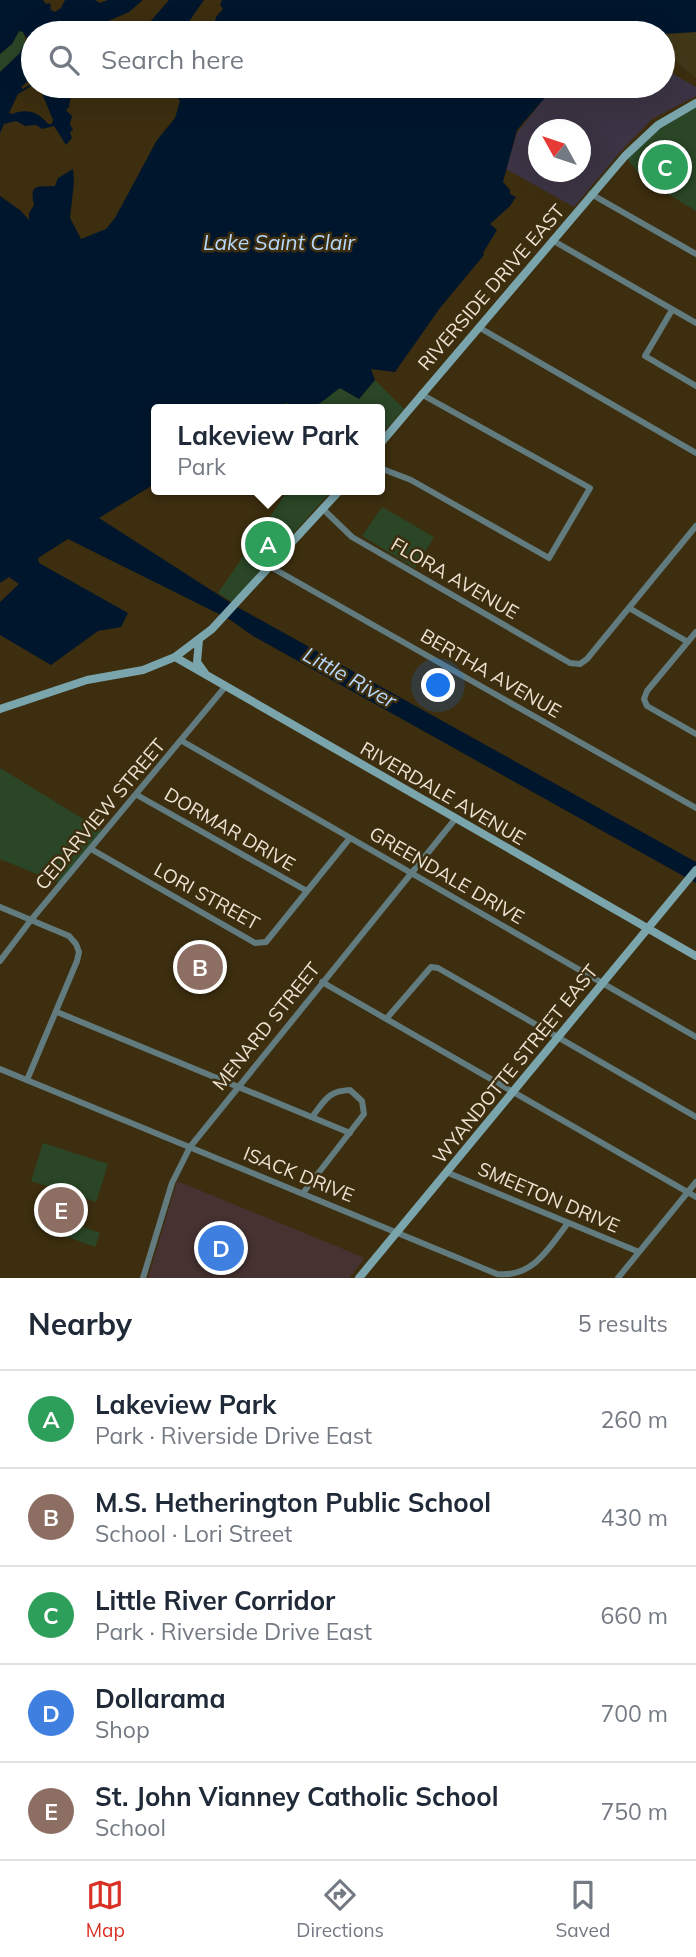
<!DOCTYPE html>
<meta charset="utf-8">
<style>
body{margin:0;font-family:Mulish,sans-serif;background:#f6f6f7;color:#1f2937}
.compass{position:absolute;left:528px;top:119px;width:63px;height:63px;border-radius:50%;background:#fff;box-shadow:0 7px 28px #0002;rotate:310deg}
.you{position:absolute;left:439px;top:686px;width:24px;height:24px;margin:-18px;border:5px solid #fff;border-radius:50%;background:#1a73e8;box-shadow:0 0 0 10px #1a73e833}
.badge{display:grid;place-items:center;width:46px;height:46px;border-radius:50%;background:#d93025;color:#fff;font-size:23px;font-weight:700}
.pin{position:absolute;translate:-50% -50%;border:4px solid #fff;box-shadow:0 2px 7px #0006}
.popup{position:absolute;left:151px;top:404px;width:234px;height:91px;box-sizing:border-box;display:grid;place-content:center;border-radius:7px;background:#fff;filter:drop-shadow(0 2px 5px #0005);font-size:23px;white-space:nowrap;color:#747a83}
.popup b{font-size:26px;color:#1f2937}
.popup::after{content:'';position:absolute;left:50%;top:100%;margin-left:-14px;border:14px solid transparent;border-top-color:#fff}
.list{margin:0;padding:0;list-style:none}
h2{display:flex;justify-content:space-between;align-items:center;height:91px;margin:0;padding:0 28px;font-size:30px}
h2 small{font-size:23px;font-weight:400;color:#747a83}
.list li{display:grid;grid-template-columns:46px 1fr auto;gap:21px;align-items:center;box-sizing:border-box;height:98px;padding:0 28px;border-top:2px solid #e0e1e3}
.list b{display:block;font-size:26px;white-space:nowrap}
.list p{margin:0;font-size:23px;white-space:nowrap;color:#747a83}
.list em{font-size:23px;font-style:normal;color:#747a83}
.icon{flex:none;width:38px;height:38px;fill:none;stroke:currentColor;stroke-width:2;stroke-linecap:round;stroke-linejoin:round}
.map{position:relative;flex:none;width:696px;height:1278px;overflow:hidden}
.search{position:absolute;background:#fff;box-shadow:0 7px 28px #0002;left:21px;right:21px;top:21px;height:77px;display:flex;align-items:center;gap:18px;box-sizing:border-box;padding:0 24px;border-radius:38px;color:#747a83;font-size:26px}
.sheet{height:581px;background:#fff}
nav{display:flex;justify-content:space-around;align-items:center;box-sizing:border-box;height:98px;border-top:2px solid #e0e1e3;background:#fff;font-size:19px;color:#747a83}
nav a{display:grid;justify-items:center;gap:4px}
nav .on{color:#d93025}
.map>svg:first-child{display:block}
.commercial{fill:#463231}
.industrial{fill:#3c3444;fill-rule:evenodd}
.green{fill:#2a4626}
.sand{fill:#403817}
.water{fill:#00162d}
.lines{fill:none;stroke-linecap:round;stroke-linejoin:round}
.street{stroke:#617b7f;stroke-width:6}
.secondary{stroke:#7aa5ac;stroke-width:8}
.labels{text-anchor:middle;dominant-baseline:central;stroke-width:5;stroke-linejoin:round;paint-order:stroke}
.street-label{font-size:19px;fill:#ece3d2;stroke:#3c2e0f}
.water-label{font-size:21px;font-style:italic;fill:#b6d8fb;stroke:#3c2e0f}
</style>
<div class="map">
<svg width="696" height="1278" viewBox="0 0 696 1278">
<rect width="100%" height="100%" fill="#3c2e0f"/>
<path class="commercial" d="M177,1181l188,77 -16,20h-201z"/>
<path class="industrial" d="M663,68l33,19v9l-44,23 -32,33 -46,55 -68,-38 11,-36 37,-47h109zM538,130h42v42h-42z"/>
<path class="green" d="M19,31l4,1 3,11 -7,11 -19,18v-18l12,-10z
M696,103v108l-54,-33 -17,-22 21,-21z
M375,380l29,29 -24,27v-27h-69l29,-21 19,11z
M288,490h44l-100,112 -14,-9z
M382,507l52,30 -19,31 -53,-32z
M0,768l103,63 -42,53 -61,-25z
M43,1143l65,21 -12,38 -65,-21z
M43,1212l57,21 -5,14 -57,-21z"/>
<path class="sand" d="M696,32v46c-15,-13 -33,-23 -33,-44z"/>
<path class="water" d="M0,0h43l3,4 4,-1 1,7 4,2 6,-4 4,-8h30l5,3 8,-3h35l-14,12 -48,21h-48v44l-12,10 2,2 10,-6v2l-15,9 -9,19 3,1c14,-6 27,-2 36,10h4l1,-4 -14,-34h22l-4,4 1,3 9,-2 4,4 -2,12 -3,3 6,6 -2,8 3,6 -3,2 2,6 -6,7 -12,-19 -12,3 -6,-4 -11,1 -9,-5 -12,3 -4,9v-61l19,-18 8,-15 -4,-7 -4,-1 -7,13 -12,10z
M169,0h35l-23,33h-36l5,-11z
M222,0h474v32l-33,2 -21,-5c-13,9 -27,1 -41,4h-389l4,-16 7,-8 -3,-4z
M178,86h377l-38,44 -14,52 7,8v4l6,3 -6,9 -20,18 7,6 -14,23 1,2 -44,53 -45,64 -24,-3 4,11 -16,19 -19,-11c-20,14 -29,29 -53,15l-10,6h-121v74l-57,35 140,90 457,254v21l-443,-247 -24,-17 -161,-80 -30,19 1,5 89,50 -7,14 -23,4 -47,34 -51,-30v-33l19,-18 -10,-7 -9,6v-387l20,14 9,10v-7l5,-8c-5,-22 3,-18 21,-19l3,-8 15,-9 1,13 -4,36 11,21 25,-10 9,-11 42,-78 18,-22 5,-17 -5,-7z"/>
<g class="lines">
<path class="street" d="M591,194l105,60
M552,240l144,83
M672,310l-27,46 51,30
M480,328l216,125
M380,468l31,12 138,78 41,-70 -169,-94
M323,509l29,28 218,126 10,1 7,-5 109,-133
M269,566l427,242
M629,608l59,34
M696,632l-49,59 -3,8 3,7 49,28
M182,741l514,296
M137,795l170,96
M91,849l164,94 11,-1 84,-104
M0,907l69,29 7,8 3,8 -2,9 -50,119
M0,961l31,-41 194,-233
M322,982l374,215
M57,1012l293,121
M387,1018l44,-51 7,1 258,149
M0,1069l497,205c36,4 52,-26 71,-51
M446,1172l193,80
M303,1193l61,-79 -2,-13 -12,-11c-22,1 -25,10 -38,27
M143,1278l29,-95 18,-36 266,-329
M618,1278l78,-96"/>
<path class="secondary" d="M380,444l245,-288 33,-31 38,-22
M199,640l-2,22 8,11
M175,657l521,299
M0,709l87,-29 56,-10 32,-13 37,-28 128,-139
M359,1278l337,-408"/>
</g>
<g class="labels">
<g class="street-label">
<text transform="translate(491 287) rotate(-49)">RIVERSIDE DRIVE EAST</text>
<text transform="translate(455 578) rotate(30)">FLORA AVENUE</text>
<text transform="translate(491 673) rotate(30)">BERTHA AVENUE</text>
<text transform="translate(443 793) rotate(30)">RIVERDALE AVENUE</text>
<text transform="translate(100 814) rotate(-50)">CEDARVIEW STREET</text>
<text transform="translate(230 829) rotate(30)">DORMAR DRIVE</text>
<text transform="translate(447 875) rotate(30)">GREENDALE DRIVE</text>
<text transform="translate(207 896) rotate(29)">LORI STREET</text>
<text transform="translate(266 1026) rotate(-51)">MENARD STREET</text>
<text transform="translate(515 1064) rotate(-51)">WYANDOTTE STREET EAST</text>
<text transform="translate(299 1174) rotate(22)">ISACK DRIVE</text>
<text transform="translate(549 1197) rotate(23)">SMEETON DRIVE</text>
</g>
<g class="water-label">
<text x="279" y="242">Lake Saint Clair</text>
<text transform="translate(350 677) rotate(29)">Little River</text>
</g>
</g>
</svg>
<svg class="compass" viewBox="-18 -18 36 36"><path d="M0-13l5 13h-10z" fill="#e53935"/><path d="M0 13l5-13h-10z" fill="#747a83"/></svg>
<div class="you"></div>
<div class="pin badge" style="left:268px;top:544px;background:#2e9e5b">A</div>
<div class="popup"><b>Lakeview Park</b>Park</div>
<div class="pin badge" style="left:200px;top:967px;background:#8d6e63">B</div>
<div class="pin badge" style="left:665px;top:167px;background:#2e9e5b">C</div>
<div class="pin badge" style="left:221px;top:1248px;background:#3f7fe0">D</div>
<div class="pin badge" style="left:61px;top:1210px;background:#8d6e63">E</div>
<div class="search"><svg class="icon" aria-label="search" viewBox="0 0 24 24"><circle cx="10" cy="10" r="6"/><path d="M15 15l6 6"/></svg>Search here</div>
</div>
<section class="sheet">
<h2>Nearby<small>5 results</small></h2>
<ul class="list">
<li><span class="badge" style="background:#2e9e5b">A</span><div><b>Lakeview Park</b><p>Park · Riverside Drive East</p></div><em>260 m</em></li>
<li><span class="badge" style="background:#8d6e63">B</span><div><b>M.S. Hetherington Public School</b><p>School · Lori Street</p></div><em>430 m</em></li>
<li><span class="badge" style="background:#2e9e5b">C</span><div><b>Little River Corridor</b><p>Park · Riverside Drive East</p></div><em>660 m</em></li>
<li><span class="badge" style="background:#3f7fe0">D</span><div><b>Dollarama</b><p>Shop</p></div><em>700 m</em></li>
<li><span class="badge" style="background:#8d6e63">E</span><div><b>St. John Vianney Catholic School</b><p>School</p></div><em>750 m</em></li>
</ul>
</section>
<nav>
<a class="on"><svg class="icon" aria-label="map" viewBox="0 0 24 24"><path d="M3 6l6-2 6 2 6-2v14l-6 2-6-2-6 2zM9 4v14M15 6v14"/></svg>Map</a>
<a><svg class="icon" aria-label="directions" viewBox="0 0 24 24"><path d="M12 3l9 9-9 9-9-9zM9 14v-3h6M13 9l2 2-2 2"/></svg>Directions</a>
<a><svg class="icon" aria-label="saved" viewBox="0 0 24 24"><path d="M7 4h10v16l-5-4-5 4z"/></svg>Saved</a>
</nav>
